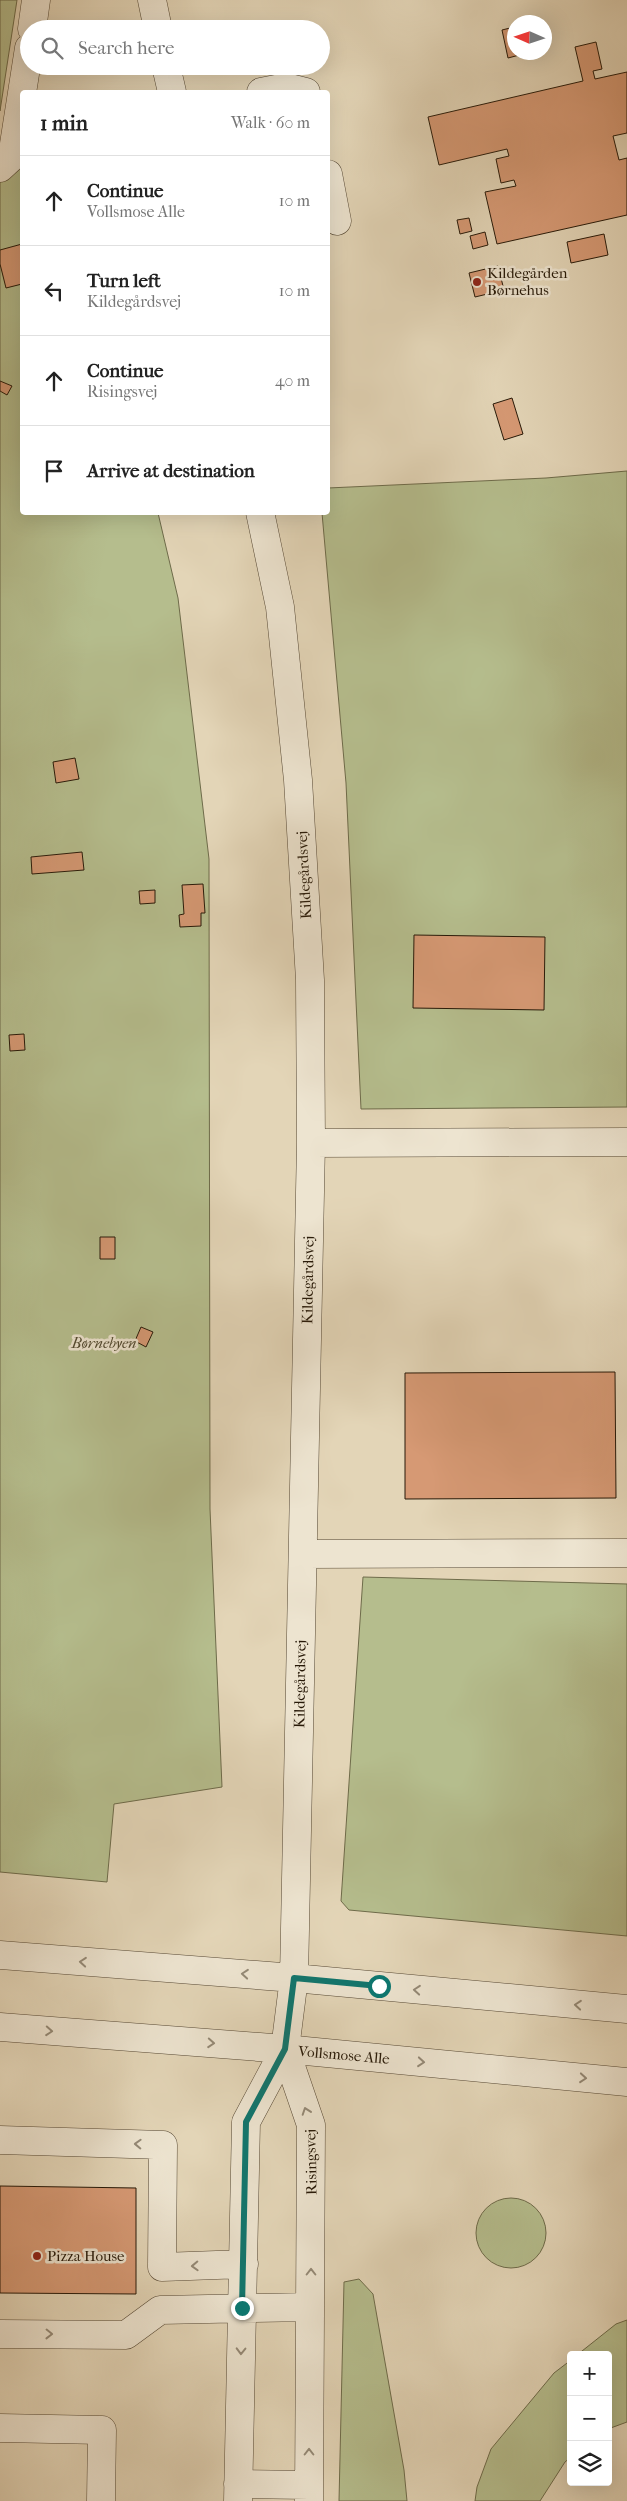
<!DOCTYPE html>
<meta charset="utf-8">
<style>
body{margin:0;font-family:"IM FELL French Canon",serif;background:#f6f6f6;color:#222}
.controls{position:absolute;right:15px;bottom:15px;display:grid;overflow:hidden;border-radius:5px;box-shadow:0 5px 20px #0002}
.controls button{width:45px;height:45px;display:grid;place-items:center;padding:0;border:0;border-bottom:1px solid #e0e0e0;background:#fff;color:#222;font:25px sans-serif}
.compass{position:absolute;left:507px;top:15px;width:45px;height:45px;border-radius:50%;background:#fff;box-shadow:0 5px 20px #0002;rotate:273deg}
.stop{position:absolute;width:15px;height:15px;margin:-11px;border:4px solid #0f766e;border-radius:50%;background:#fff}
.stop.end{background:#0f766e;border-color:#fff;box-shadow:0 1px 5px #0008}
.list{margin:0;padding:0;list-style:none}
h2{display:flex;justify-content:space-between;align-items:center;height:65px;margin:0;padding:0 20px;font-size:21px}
h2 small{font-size:16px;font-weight:400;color:#767676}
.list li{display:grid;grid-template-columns:32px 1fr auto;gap:15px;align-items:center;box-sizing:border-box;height:90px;padding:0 20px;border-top:1px solid #e0e0e0}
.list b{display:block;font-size:19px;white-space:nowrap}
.list p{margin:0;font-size:16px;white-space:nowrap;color:#767676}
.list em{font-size:16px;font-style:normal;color:#767676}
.icon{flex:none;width:28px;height:28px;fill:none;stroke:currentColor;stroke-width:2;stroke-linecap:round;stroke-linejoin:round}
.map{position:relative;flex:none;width:627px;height:2501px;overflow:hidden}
.search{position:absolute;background:#fff;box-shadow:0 5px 20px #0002;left:20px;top:20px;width:310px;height:55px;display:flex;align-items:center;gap:12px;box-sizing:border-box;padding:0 18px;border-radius:28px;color:#767676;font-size:19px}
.panel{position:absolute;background:#fff;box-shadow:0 5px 20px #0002;left:20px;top:90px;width:310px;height:425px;border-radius:5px}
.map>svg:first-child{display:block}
.green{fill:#b5bd8d;stroke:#6e6b4a}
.building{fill:#d69974;stroke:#271908}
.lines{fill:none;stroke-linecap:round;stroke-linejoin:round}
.minor-casing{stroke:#564834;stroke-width:29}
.minor{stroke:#ede4d0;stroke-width:28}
.oneway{stroke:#948976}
.route{stroke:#0f766e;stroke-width:6}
.poi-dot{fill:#8f2418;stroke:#ede4d0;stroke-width:2}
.labels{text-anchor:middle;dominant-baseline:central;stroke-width:5;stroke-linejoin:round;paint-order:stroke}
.poi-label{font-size:15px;fill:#271908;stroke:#ede4d0;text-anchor:start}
.street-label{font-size:15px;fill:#271908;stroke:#ede4d0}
.park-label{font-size:15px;font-style:italic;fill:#524a30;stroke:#ede4d0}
</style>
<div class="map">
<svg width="627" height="2501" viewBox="0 0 627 2501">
<rect width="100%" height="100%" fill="#e3d5b7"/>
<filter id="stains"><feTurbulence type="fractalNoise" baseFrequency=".004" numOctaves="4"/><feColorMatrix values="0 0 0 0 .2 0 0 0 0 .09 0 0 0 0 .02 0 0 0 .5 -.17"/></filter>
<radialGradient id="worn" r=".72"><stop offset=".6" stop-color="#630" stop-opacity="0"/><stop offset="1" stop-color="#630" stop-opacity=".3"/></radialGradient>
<path class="green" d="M0,0h17l-17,111z
M22,144v368l136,1 20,85 31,261 1,650 12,278 -108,17 -7,78 -107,-10v-1724z
M627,471v636l-266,2 -15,-326 -24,-270 6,-1v-24l218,-10z
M363,1577l264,7v352l-278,-26 -8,-9z
M476 2233a35 35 0 1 1 70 0a35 35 0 1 1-70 0Z
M359,2279l14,15 31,176 3,31h-68l5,-219z
M627,2320v102l-19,7v-74h-31l39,-31z
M571,2360v97l-6,5 -25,39h-65l2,-14 14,-38 63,-76z"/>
<path class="building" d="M514,27v25h17l-23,6 -6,-28z
M596,42l6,27 -9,2 2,8 32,-7v61l-14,3 6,24 8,-2v57l-130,29 -12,-52 31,-6 -2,-6 -13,3 -5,-24 13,-3 -2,-7 -68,16 -11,-48 155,-36 -8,-34z
M469,218l3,13 -12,3 -3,-14z
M485,232l3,13 -15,4 -3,-13z
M604,234l4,21 -37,8 -4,-21z
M22,244v40l-16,4 -6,-24v-14z
M498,266l6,24 -29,7 -6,-24z
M0,381l12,5 -5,9 -7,-4z
M512,398l11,36 -19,6 -11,-36z
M75,758l4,21 -23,4 -3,-21z
M82,852l2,18 -52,4 -1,-17z
M203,884l2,29h-4v13l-21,1 -1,-12 5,-1 -2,-29z
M155,890v13l-15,1 -1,-13z
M414,935l131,2 -1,73 -131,-2z
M24,1034l1,16 -15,1 -1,-16z
M100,1237h15v22h-15z
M141,1327l12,5 -7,15 -11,-6z
M615,1372l1,126 -211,1v-126z
M0,2186l136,2v106l-136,-1z"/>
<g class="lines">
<defs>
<path id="minor" d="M152,0l6,29
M32,29l4,-29
M166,66l6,26
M261,92l25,-5 20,5
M0,168l12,-11 17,-109
M328,174l9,47
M311,1143l316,-1
M303,1554l324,-1
M0,1955l294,23 333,31
M0,2027l285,22 342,33
M285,2049l26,76 -2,376
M0,2140l163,5 -1,122 82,-3
M0,2334l126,1 34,-25 150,-3
M0,2428l102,2 -1,71
M238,2484l71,1
M238,2501l8,-379 39,-73 9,-71 17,-835 -1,-163 -12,-200 -18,-173 -20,-95"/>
</defs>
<use href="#minor" class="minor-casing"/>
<use href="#minor" class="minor"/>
</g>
<defs><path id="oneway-chevron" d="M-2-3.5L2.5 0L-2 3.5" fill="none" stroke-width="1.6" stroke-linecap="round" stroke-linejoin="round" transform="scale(1.25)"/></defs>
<g class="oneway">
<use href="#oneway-chevron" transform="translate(83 1962) rotate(-175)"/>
<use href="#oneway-chevron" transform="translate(245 1974) rotate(-175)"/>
<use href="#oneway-chevron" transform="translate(417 1990) rotate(-175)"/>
<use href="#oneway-chevron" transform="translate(578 2005) rotate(-175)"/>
<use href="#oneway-chevron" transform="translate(49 2031) rotate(4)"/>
<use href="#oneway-chevron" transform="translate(211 2043) rotate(4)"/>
<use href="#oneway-chevron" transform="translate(421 2062) rotate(5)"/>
<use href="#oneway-chevron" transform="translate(583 2078) rotate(5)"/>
<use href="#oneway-chevron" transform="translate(306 2111) rotate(-109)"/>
<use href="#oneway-chevron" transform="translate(138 2144) rotate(-178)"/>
<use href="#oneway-chevron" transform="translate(195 2266) rotate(178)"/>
<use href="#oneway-chevron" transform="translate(311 2272) rotate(-90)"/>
<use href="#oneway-chevron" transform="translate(49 2334) rotate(1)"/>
<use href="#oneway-chevron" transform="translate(241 2351) rotate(91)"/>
<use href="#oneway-chevron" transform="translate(309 2452) rotate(-90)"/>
</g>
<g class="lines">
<path class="route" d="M242,2308l4,-186 39,-73 9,-71 85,8"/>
</g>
<g class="poi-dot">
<circle cx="477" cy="282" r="5"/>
<circle cx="37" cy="2256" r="5"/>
</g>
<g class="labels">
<g class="poi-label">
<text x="487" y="273">Kildegården<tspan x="487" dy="17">Børnehus</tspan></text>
<text x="47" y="2256">Pizza House</text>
</g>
<g class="street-label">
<text transform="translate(304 875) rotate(-93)">Kildegårdsvej</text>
<text transform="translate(308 1280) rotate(-89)">Kildegårdsvej</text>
<text transform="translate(300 1684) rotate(-89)">Kildegårdsvej</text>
<text transform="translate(344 2055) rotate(5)">Vollsmose Alle</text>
<text transform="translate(311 2162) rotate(-91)">Risingsvej</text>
</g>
<g class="park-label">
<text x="104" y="1343">Børnebyen</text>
</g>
</g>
<rect width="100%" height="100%" filter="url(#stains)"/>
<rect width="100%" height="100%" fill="url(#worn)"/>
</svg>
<div class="controls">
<button>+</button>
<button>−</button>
<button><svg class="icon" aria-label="layers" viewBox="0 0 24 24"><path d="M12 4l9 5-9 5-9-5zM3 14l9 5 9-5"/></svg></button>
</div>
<svg class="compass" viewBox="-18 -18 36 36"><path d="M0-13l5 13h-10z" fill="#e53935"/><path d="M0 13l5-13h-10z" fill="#767676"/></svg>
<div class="stop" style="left:379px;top:1986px"></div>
<div class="stop end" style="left:242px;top:2308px"></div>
<div class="search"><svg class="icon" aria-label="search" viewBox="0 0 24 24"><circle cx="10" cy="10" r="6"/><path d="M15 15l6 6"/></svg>Search here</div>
<section class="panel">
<h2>1 min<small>Walk · 60 m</small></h2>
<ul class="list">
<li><svg class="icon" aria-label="ahead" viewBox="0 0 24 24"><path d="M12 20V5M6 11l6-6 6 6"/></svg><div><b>Continue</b><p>Vollsmose Alle</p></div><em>10 m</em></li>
<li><svg class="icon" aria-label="left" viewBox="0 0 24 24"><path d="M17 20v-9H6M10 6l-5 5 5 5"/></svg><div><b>Turn left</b><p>Kildegårdsvej</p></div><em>10 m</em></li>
<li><svg class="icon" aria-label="ahead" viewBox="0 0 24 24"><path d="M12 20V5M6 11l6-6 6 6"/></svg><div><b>Continue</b><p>Risingsvej</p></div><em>40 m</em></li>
<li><svg class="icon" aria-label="arrive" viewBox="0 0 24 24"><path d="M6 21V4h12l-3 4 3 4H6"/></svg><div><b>Arrive at destination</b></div></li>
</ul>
</section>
</div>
